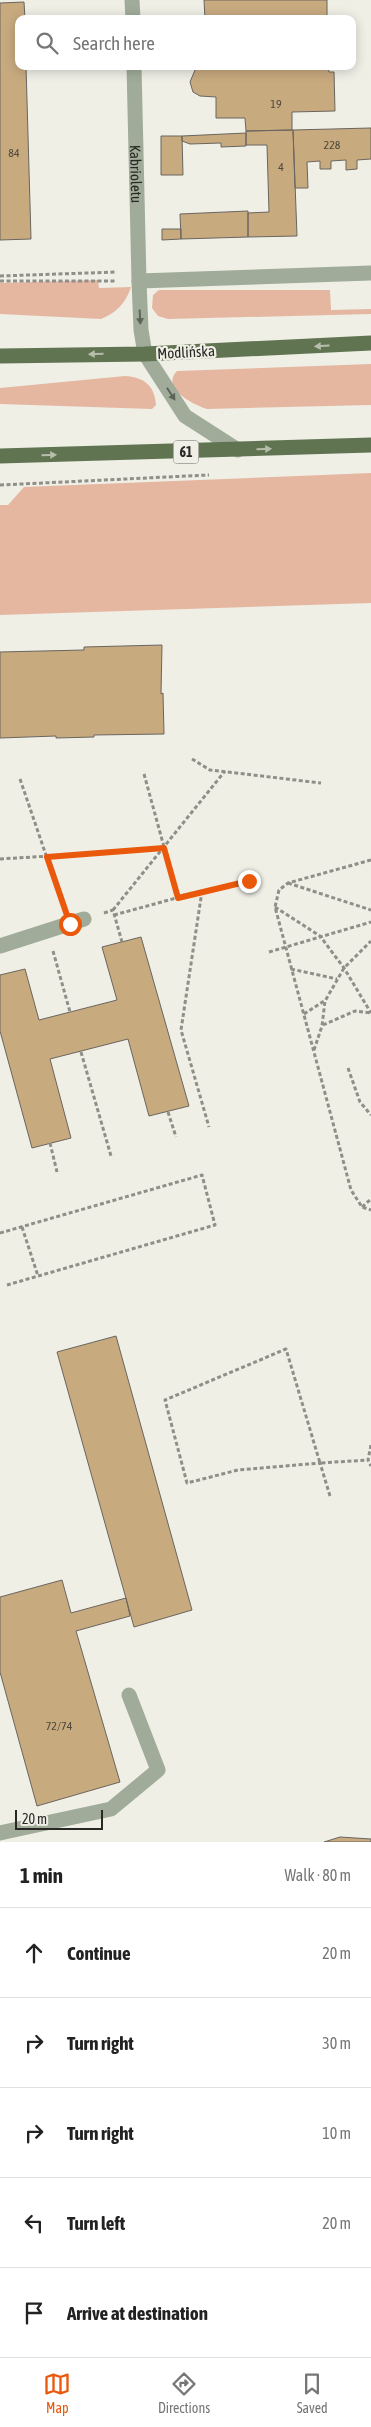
<!DOCTYPE html>
<meta charset="utf-8">
<style>
body{margin:0;font-family:"Asap Condensed",sans-serif;background:#f6f6f6;color:#222}
.scale{position:absolute;left:15px;bottom:12px;width:88px;box-sizing:border-box;padding-left:5px;border:2px solid #282825;border-top:0;font-size:14px;line-height:18px;white-space:nowrap;color:#282825;-webkit-text-stroke:4px #efefe6;paint-order:stroke}
.stop{position:absolute;width:15px;height:15px;margin:-11px;border:4px solid #ea580c;border-radius:50%;background:#fff}
.stop.end{background:#ea580c;border-color:#fff;box-shadow:0 1px 5px #0008}
.list{margin:0;padding:0;list-style:none}
h2{display:flex;justify-content:space-between;align-items:center;height:65px;margin:0;padding:0 20px;font-size:21px}
h2 small{font-size:16px;font-weight:400;color:#767676}
.list li{display:grid;grid-template-columns:32px 1fr auto;gap:15px;align-items:center;box-sizing:border-box;height:90px;padding:0 20px;border-top:1px solid #e0e0e0}
.list b{display:block;font-size:19px;white-space:nowrap}
.list em{font-size:16px;font-style:normal;color:#767676}
.icon{flex:none;width:28px;height:28px;fill:none;stroke:currentColor;stroke-width:2;stroke-linecap:round;stroke-linejoin:round}
.map{position:relative;flex:none;width:371px;height:1842px;overflow:hidden}
.search{position:absolute;background:#fff;box-shadow:0 2px 12px #0003;left:15px;right:15px;top:15px;height:55px;display:flex;align-items:center;gap:12px;box-sizing:border-box;padding:0 18px;border-radius:10px;color:#767676;font-size:19px}
.sheet{height:515px;background:#fff}
nav{display:flex;justify-content:space-around;align-items:center;box-sizing:border-box;height:70px;border-top:1px solid #e0e0e0;background:#fff;font-size:14px;color:#767676}
nav a{display:grid;justify-items:center;gap:2px}
nav .on{color:#ea580c}
.map>svg:first-child{display:block}
.green{fill:#e5b7a1}
.building{fill:#c8aa7f;stroke:#6a655f}
.lines{fill:none;stroke-linecap:round;stroke-linejoin:round}
.path{stroke:#8f8f89;stroke-width:3;stroke-dasharray:4 2.5;stroke-linecap:butt}
.lane{stroke:#a0ac99;stroke-width:15}
.street{stroke:#a0ac99;stroke-width:15}
.primary{stroke:#607452;stroke-width:15}
.oneway{fill:#5e6359}
.oneway2{fill:#b6beab}
.route{stroke:#ea580c;stroke-width:6}
.labels{text-anchor:middle;dominant-baseline:central;stroke-width:4.5;stroke-linejoin:round;paint-order:stroke}
.number-label{font-size:12px;fill:#50483c}
.shield{fill:#efefe6;stroke:#64645f;stroke-width:1}
.shield-label{font-size:14px;font-weight:bold;fill:#282825}
.street-label{font-size:15px;fill:#282825;stroke:#efefe6}
</style>
<div class="map">
<svg width="371" height="1842" viewBox="0 0 371 1842">
<rect width="100%" height="100%" fill="#efefe6"/>
<path class="green" d="M98,280l1,8 32,-1c-5,16 -15,26 -30,32l-101,-5v-31z
M159,290h171l1,20 40,-1v5l-203,5 -10,-3 -6,-8 1,-13z
M371,364v41l-164,4c-13,-4 -47,-21 -30,-38z
M125,376c18,1 30,9 31,29l-4,4 -152,-5v-16z
M371,473v130l-371,12v-110h8l16,-18z"/>
<path class="building" d="M204,0h123v19h-122z
M24,2l1,17h-6v47h7l5,173 -31,1v-237z
M328,66l1,6h5l1,39 -43,1v18l-46,1 -1,-13h-29v-21l-16,-1 -7,-4 -3,-10 5,-12 10,-4z
M371,128v31l-14,1v9l-11,1v-10l-15,1v8h-11v-8l-13,1 1,26h-13l-2,-58z
M293,130l4,106 -49,1v-24l21,-1 -2,-67h-21v-14z
M246,133v13l-25,1v-4l-31,1 -8,-3v-5z
M161,136h21l1,39h-22z
M248,211v26l-67,2 -1,-25z
M162,229h19v10l-19,1z
M162,645l-1,49 2,-1 1,41 -70,1v2l-38,1v-2l-56,2v-86l84,-2v-3z
M141,937l48,169 -40,10 -21,-77 -78,20 21,79 -39,10 -32,-117v-56l25,-6 14,51 78,-20 -15,-53z
M116,1336l76,274 -58,17 -77,-275z
M62,1580l9,33 55,-15 4,18 -54,15 44,151 -83,24 -37,-134v-75z
M340,1837l31,2v3h-47z"/>
<g class="lines">
<path class="path" d="M0,276l117,-4
M0,281h117
M0,485l209,-10
M192,759l18,11 111,13
M144,774l34,124
M20,779l42,123
M0,859l164,-10
M371,860l-83,23 -9,7 -4,17 76,283 11,17 9,3
M288,883l83,27
M202,891l47,-10
M275,907l45,29 24,32 27,45
M113,910l112,-139
M104,913l9,-3 9,32
M114,915l88,-24 -21,139 28,97
M53,951l17,61
M269,952l102,-30
M291,969l46,10
M304,1014l20,-13
M323,1025l32,-14 16,2
M314,1050l8,-24 3,-25 19,-33 27,-27
M81,1052l30,104
M348,1068l12,34 11,13
M168,1112l8,25
M50,1143l7,29
M362,1207l9,-8
M22,1227l16,49
M0,1233l202,-58 13,50 -208,60
M371,1445l-3,15 3,6
M330,1496l-10,-33 -82,7 -51,13 -22,-83 121,-51 34,114 48,-3"/>
<path class="lane" d="M238,450l-53,-34 -40,-62 -4,-24 -2,-49 232,-8
M0,946l84,-27
M0,1833l111,-24 47,-39 -29,-75"/>
<g class="street">
<path d="M132,0l1,19"/>
<path id="s1" d="M134,66l5,215"/>
</g>
<path class="primary" d="M0,356l145,-2 226,-11
M0,456l371,-11"/>
</g>
<defs><path id="oneway-solid" d="M-6-.8H1V-3.2L6.5 0L1 3.2V.8H-6Z" transform="scale(1.25)"/></defs>
<g class="oneway">
<use href="#oneway-solid" transform="translate(140 317) rotate(87)"/>
<use href="#oneway-solid" transform="translate(171 394) rotate(57)"/>
</g>
<g class="oneway2">
<use href="#oneway-solid" transform="translate(322 346) rotate(177)"/>
<use href="#oneway-solid" transform="translate(96 354) rotate(179)"/>
<use href="#oneway-solid" transform="translate(264 449) rotate(-2)"/>
<use href="#oneway-solid" transform="translate(49 455) rotate(-1)"/>
</g>
<g class="lines">
<path class="route" d="M70,924l-23,-67 117,-9 14,50 71,-17"/>
</g>
<g class="labels">
<g class="number-label">
<text x="276" y="104">19</text>
<text x="332" y="145">228</text>
<text x="14" y="153">84</text>
<text x="281" y="167">4</text>
<text x="59" y="1726">72/74</text>
</g>
<rect class="shield" x="173.5" y="440.5" width="25" height="23" rx="4"/>
<g class="shield-label">
<text x="186" y="452">61</text>
</g>
<g class="street-label">
<text stroke="none"><textPath href="#s1" startOffset="108">Kabrioletu</textPath></text>
<text transform="translate(186 352) rotate(-3)">Modlińska</text>
</g>
</g>
</svg>
<div class="scale">20 m</div>
<div class="stop" style="left:70px;top:924px"></div>
<div class="stop end" style="left:249px;top:881px"></div>
<div class="search"><svg class="icon" aria-label="search" viewBox="0 0 24 24"><circle cx="10" cy="10" r="6"/><path d="M15 15l6 6"/></svg>Search here</div>
</div>
<section class="sheet">
<h2>1 min<small>Walk · 80 m</small></h2>
<ul class="list">
<li><svg class="icon" aria-label="ahead" viewBox="0 0 24 24"><path d="M12 20V5M6 11l6-6 6 6"/></svg><div><b>Continue</b></div><em>20 m</em></li>
<li><svg class="icon" aria-label="right" viewBox="0 0 24 24"><path d="M7 20v-9h11M14 6l5 5-5 5"/></svg><div><b>Turn right</b></div><em>30 m</em></li>
<li><svg class="icon" aria-label="right" viewBox="0 0 24 24"><path d="M7 20v-9h11M14 6l5 5-5 5"/></svg><div><b>Turn right</b></div><em>10 m</em></li>
<li><svg class="icon" aria-label="left" viewBox="0 0 24 24"><path d="M17 20v-9H6M10 6l-5 5 5 5"/></svg><div><b>Turn left</b></div><em>20 m</em></li>
<li><svg class="icon" aria-label="arrive" viewBox="0 0 24 24"><path d="M6 21V4h12l-3 4 3 4H6"/></svg><div><b>Arrive at destination</b></div></li>
</ul>
</section>
<nav>
<a class="on"><svg class="icon" aria-label="map" viewBox="0 0 24 24"><path d="M3 6l6-2 6 2 6-2v14l-6 2-6-2-6 2zM9 4v14M15 6v14"/></svg>Map</a>
<a><svg class="icon" aria-label="directions" viewBox="0 0 24 24"><path d="M12 3l9 9-9 9-9-9zM9 14v-3h6M13 9l2 2-2 2"/></svg>Directions</a>
<a><svg class="icon" aria-label="saved" viewBox="0 0 24 24"><path d="M7 4h10v16l-5-4-5 4z"/></svg>Saved</a>
</nav>
